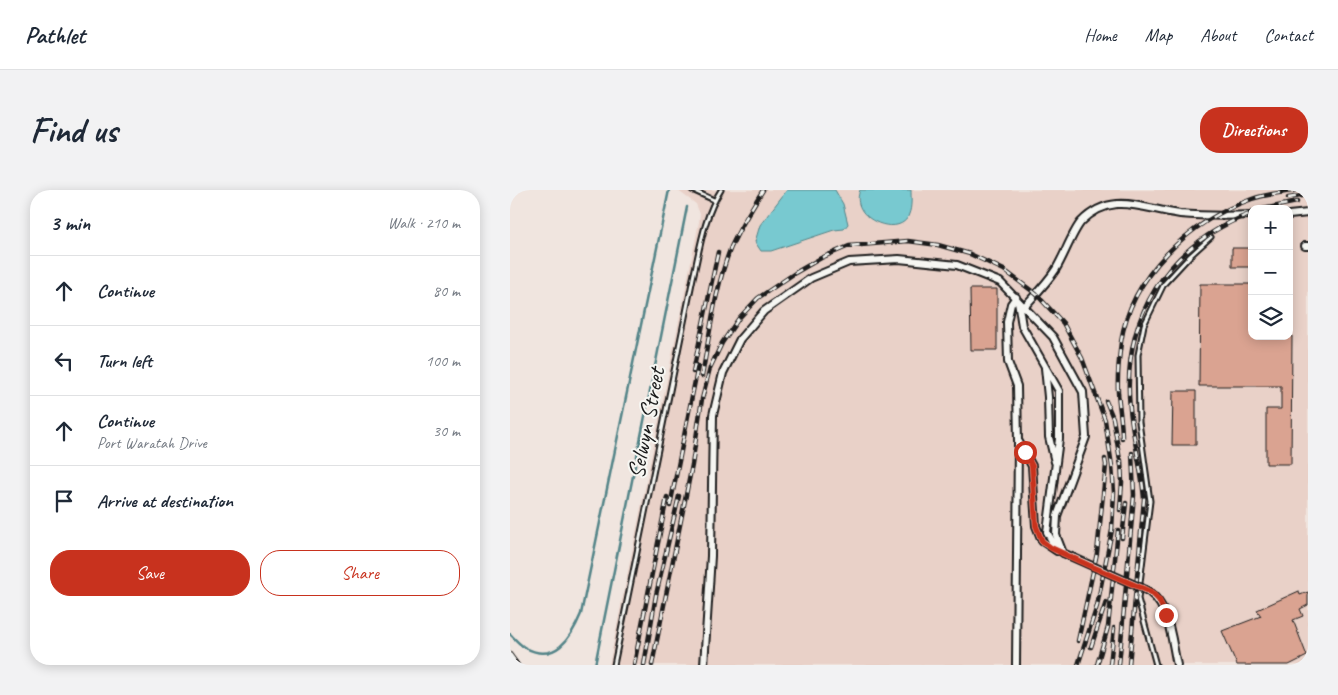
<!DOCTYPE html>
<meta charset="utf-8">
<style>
body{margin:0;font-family:Caveat,sans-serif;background:#f2f2f3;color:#1f2937}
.controls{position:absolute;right:15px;top:15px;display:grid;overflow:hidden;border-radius:10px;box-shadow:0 2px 12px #0003}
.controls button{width:45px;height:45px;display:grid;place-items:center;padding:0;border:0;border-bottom:1px solid #e0e1e3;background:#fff;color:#1f2937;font:25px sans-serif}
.stop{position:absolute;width:15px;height:15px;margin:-11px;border:4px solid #c8321e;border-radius:50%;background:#fff}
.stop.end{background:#c8321e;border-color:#fff;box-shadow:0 1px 5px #0008}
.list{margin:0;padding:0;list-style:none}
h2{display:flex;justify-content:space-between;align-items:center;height:65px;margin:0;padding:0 20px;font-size:21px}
h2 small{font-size:16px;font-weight:400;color:#747a83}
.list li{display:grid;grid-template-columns:32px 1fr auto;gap:15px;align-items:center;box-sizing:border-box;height:70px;padding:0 20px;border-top:1px solid #e0e1e3}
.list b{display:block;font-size:19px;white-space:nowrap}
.list p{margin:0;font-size:16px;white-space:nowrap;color:#747a83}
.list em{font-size:16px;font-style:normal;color:#747a83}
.actions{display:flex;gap:10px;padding:15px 20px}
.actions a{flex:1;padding:11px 0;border:1px solid #c8321e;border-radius:20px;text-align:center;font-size:18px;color:#c8321e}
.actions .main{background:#c8321e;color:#fff}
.icon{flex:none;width:28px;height:28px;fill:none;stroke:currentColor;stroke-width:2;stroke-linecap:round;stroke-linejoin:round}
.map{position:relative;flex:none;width:798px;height:475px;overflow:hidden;border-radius:20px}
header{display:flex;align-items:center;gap:30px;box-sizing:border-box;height:70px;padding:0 25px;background:#fff;border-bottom:1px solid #e0e1e3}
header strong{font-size:24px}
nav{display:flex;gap:28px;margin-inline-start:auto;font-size:18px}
.intro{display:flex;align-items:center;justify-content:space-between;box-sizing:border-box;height:120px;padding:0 30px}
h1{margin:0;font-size:35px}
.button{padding:12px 22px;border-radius:20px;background:#c8321e;color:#fff;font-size:18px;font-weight:700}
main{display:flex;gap:30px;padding:0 30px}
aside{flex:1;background:#fff;border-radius:20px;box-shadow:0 2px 12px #0003}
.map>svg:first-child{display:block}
.built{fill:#e9d1c8;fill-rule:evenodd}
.water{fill:#78c9d0;stroke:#538488}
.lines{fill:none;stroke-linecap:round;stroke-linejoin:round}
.stream{stroke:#538488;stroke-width:2.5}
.building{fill:#daa391;stroke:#1c1c1c}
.lane-casing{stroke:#1c1c1c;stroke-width:7}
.street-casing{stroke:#1c1c1c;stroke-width:10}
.lane{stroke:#f6f6f2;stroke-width:3}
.street{stroke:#f6f6f2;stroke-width:6}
.rail-casing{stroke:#1c1c1c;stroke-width:4.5}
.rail{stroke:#f6f6f2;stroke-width:2.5;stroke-dasharray:8;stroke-linecap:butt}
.street-bridge-casing{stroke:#1c1c1c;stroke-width:10;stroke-linecap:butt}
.street-bridge{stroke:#f6f6f2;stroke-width:6}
.route{stroke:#c8321e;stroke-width:6}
.labels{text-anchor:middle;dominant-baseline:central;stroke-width:4;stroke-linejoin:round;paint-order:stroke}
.street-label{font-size:24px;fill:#1c1c1c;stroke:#f6f6f2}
</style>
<header>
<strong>Pathlet</strong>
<nav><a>Home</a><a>Map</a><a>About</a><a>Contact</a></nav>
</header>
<div class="intro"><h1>Find us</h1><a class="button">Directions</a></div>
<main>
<aside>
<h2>3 min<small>Walk · 210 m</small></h2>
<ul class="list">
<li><svg class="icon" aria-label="ahead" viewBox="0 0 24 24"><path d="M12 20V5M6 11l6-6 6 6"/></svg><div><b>Continue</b></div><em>80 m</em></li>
<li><svg class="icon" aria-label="left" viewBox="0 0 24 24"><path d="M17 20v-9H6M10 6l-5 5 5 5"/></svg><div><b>Turn left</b></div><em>100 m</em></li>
<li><svg class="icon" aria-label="ahead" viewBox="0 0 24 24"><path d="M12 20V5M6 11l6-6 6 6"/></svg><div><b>Continue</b><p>Port Waratah Drive</p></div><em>30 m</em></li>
<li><svg class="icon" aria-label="arrive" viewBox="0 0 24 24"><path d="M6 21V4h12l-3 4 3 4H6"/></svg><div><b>Arrive at destination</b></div></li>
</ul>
<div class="actions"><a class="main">Save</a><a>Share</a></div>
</aside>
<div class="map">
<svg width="798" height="475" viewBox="0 0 798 475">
<rect width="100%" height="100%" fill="#f0e5df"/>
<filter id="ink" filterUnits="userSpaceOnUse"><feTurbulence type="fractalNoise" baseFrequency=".02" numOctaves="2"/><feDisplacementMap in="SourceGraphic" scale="10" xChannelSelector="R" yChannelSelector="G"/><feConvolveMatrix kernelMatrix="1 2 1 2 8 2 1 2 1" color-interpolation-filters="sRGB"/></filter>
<g filter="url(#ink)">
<path class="built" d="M167,0h631v475h-699l90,-443 1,-8 -4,-10zM742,19h37v127h-37z"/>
<path class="water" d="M277,0h48l8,14 5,20 -4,5 -10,1 -63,21h-10l-6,-9 5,-17z
M350,0h51c0,7 1,17 -2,24 -7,25 -61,6 -49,-24z"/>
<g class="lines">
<path class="stream" d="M0,444c4,4 9,10 14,13 31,18 47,-9 57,-33l88,-424
M85,475l92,-458"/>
</g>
<path class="building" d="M722,58h20v19h-20z
M690,94h52v52h40l-1,128h-25v-55h15v-23h-82z
M460,99h27v61h-26z
M663,201h23v54h-24z
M789,401l1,4 8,-3v13l-8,4 3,7 -10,4 14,36 -18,9h-52l-15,-34 39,-15 -4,-6z"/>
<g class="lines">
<defs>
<path id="lane" d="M182,0l22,10
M104,475l79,-387c7,-30 11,-62 28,-88
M646,475l-18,-66 12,-98 -11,-79 -1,-67 6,-30 20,-41 26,-28 21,-19"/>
<path id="street" d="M779,25l19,-2
M795,56h3
M508,111l4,25 37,65v48l-12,93 10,18
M514,117c11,-12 23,-24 32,-38 8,-13 16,-36 25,-47 32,-32 61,-13 99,-8 24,2 48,2 72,1
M535,178l3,29 1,40 6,25
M509,252l13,24 4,60 6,15 15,10
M632,398c28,12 29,51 35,77
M194,475l7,-109 2,-141 10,-42 17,-34 24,-28 47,-33 38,-16 50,-3 58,6 43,17 53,55 30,55 3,45 -29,79 -1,19 7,18
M506,475l2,-223 -1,-56 -9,-24 -1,-40 4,-18 5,-7"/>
</defs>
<use href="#lane" class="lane-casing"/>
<use href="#street" class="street-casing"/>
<use href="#lane" class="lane"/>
<use href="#street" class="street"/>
<defs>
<path id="rail" d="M778,8l20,-3
M753,19l34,-7
M183,182l25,-120
M192,186c8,-43 13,-88 29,-129 9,-20 20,-38 32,-57
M596,211l7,17 8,48
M612,248c0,-16 -3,-31 -4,-46 -1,-17 1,-34 3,-50 10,-67 69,-121 131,-143 14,-5 30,-6 45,-9
M160,316l28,-140
M610,320l2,-28 -1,-22
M612,348l4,-35
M568,451l19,-88 9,-88 -1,-6
M581,457l15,-45
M0,464l8,11
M124,475l33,-168
M134,475l12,-70 23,-99
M142,475l40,-200 10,-66 8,-31 12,-25 17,-25 19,-20 37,-25 26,-15 28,-12 59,-5 30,4 32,9 34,16 32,24 27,29 19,35 23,62 7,46 2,26 -2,38 -15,76 -19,59
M587,475l11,-38 10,-97
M600,475l4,-37
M609,475l15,-170 -2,-42
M619,475l15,-166c-2,-30 -11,-59 -14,-90 -9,-91 36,-164 122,-196"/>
</defs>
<use href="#rail" class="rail-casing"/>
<use href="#rail" class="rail"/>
<defs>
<path id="street-bridge" d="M553,363l79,35"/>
</defs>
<use href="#street-bridge" class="street-bridge-casing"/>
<use href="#street-bridge" class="street-bridge"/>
</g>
</g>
<g class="lines" filter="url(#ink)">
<path class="route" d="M515,262l7,14 4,60 6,15 9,7 37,17 63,27 8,8 7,15"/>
</g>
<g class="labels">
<g class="street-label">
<text transform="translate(136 233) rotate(-79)">Selwyn Street</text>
</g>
</g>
</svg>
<div class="controls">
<button>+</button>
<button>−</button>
<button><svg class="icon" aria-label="layers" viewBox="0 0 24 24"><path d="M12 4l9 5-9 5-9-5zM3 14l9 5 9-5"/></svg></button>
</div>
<div class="stop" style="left:515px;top:262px"></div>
<div class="stop end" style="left:656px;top:425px"></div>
</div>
</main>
